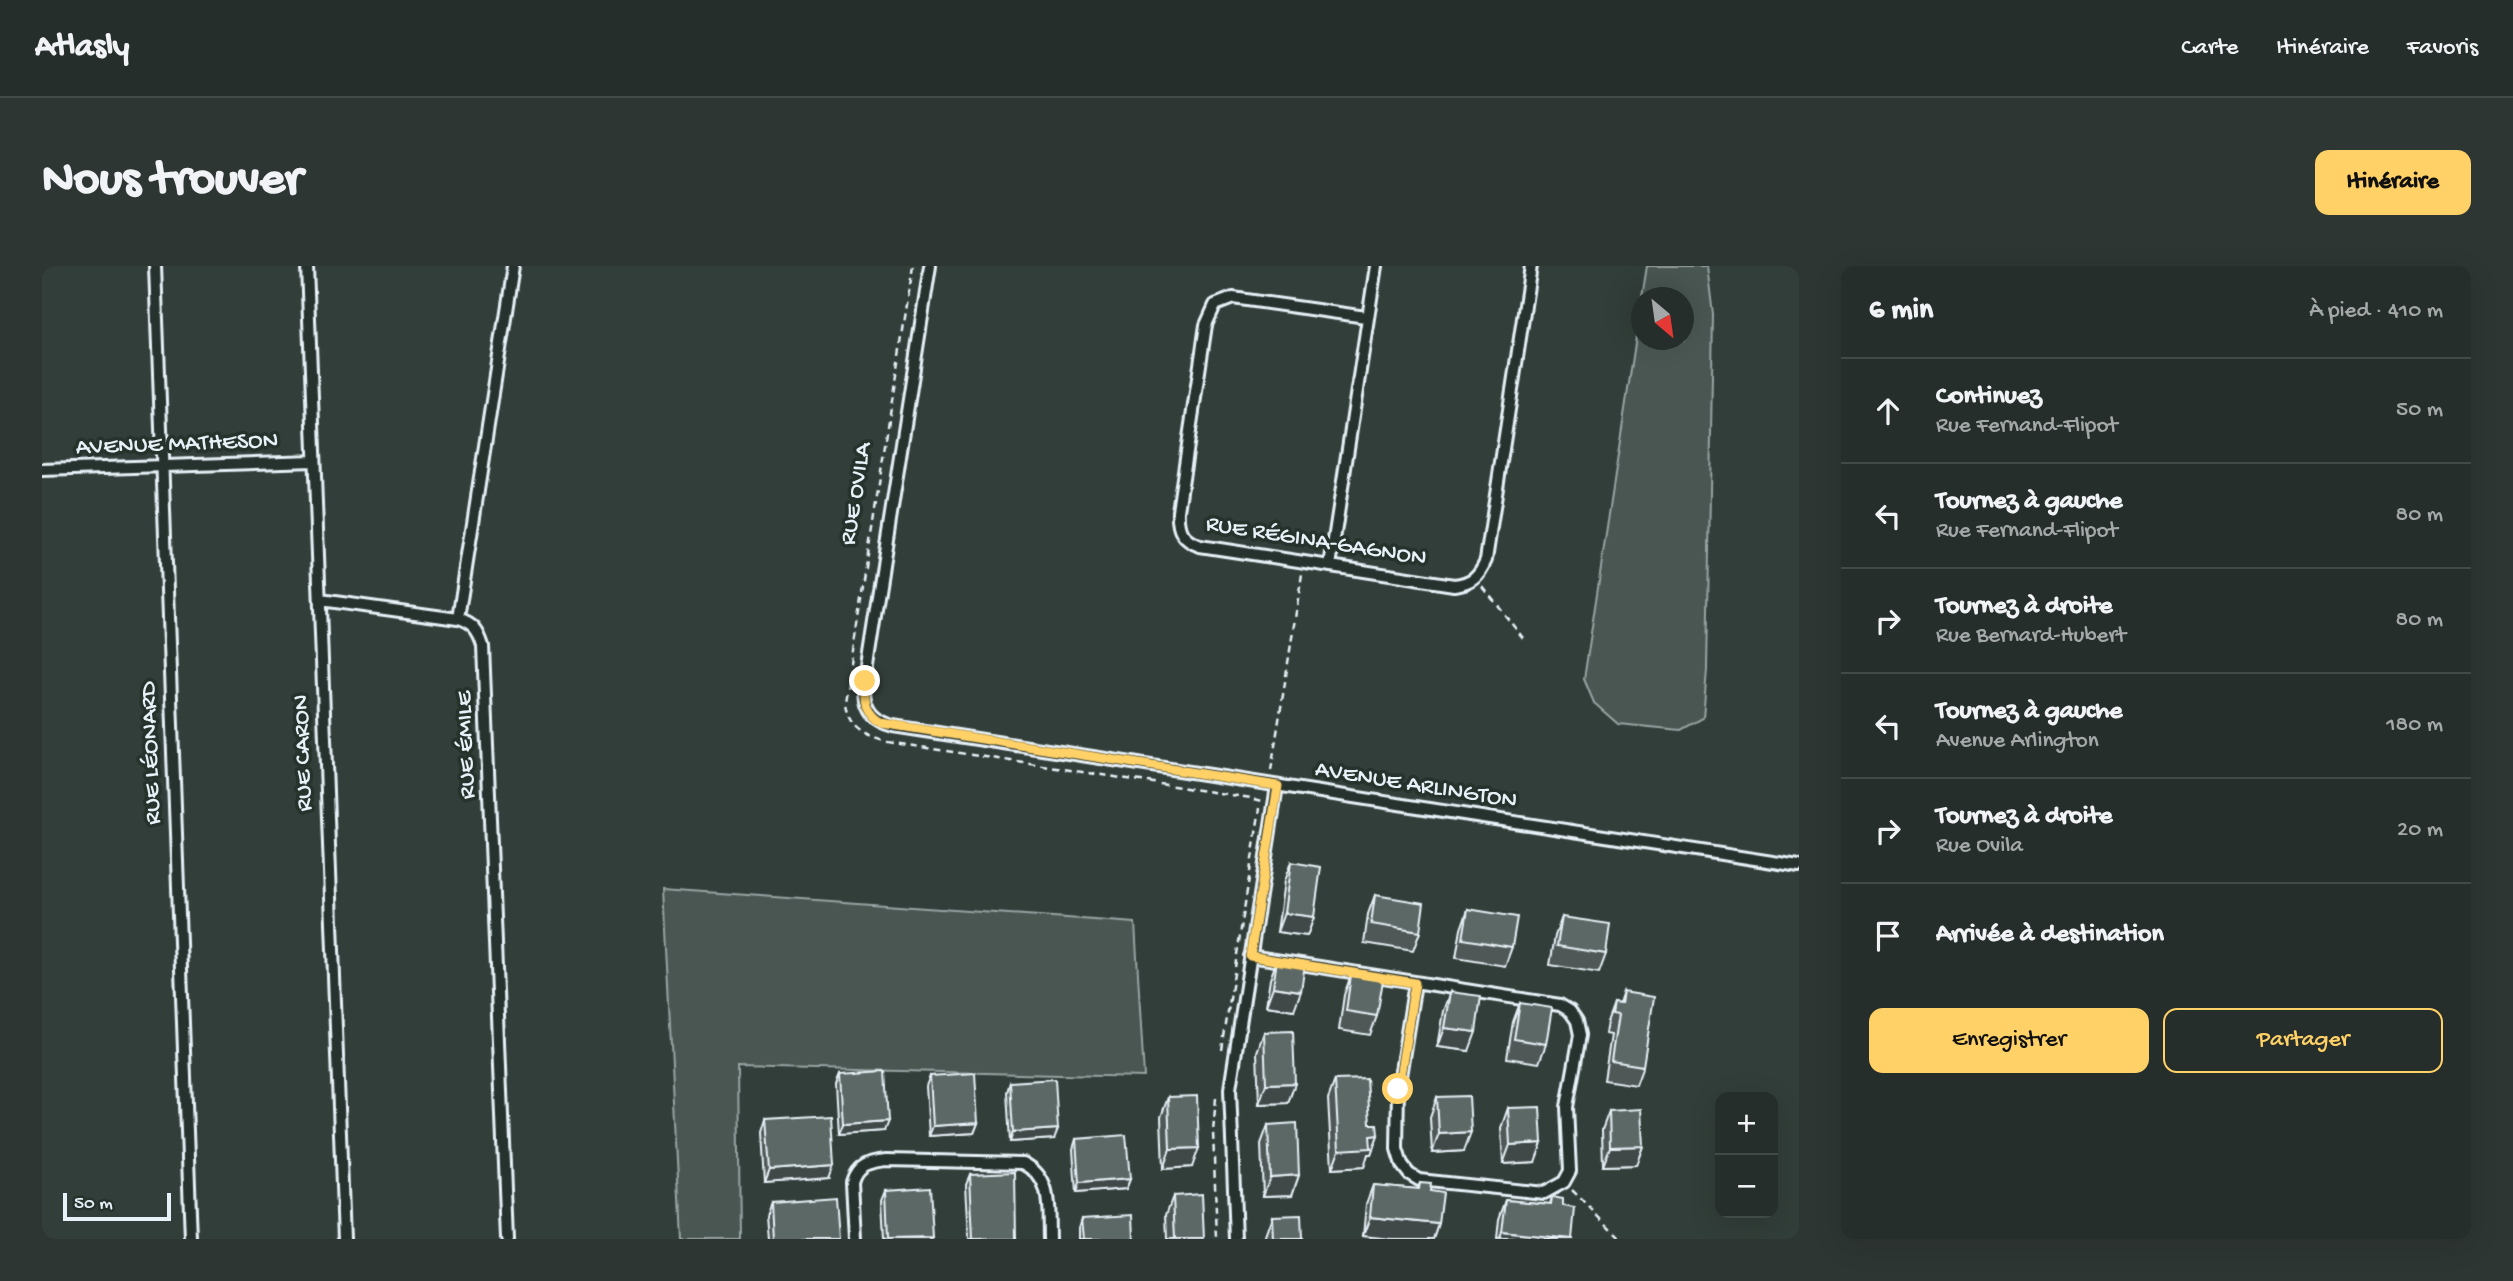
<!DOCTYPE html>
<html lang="fr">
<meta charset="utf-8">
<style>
body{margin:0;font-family:"Gochi Hand",sans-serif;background:#2e3633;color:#f1f3f6}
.controls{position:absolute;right:21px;bottom:21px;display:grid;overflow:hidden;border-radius:14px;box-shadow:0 7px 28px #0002}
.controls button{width:63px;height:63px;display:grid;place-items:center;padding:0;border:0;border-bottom:2px solid #424a47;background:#262e2b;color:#f1f3f6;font:35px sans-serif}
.compass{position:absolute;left:1589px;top:21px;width:63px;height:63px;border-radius:50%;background:#262e2b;box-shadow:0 7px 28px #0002;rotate:151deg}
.scale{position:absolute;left:21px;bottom:18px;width:108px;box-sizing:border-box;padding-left:7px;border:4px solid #e8f1f8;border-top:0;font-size:19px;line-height:24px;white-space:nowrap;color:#e8f1f8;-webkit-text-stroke:5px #26332d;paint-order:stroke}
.stop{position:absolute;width:21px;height:21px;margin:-16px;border:5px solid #ffd166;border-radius:50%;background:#fff}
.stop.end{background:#ffd166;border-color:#fff;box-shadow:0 2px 7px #0008}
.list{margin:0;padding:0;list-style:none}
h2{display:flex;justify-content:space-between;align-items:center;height:91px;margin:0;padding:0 28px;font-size:30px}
h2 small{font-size:23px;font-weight:400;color:#a4a8a9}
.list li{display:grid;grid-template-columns:46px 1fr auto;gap:21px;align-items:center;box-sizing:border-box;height:105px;padding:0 28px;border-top:2px solid #424a47}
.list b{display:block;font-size:26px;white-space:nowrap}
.list p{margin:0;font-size:23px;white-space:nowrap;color:#a4a8a9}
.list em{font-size:23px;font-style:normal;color:#a4a8a9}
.actions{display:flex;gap:14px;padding:21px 28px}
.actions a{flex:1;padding:16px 0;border:2px solid #ffd166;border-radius:14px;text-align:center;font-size:24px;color:#ffd166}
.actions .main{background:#ffd166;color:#111}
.icon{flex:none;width:38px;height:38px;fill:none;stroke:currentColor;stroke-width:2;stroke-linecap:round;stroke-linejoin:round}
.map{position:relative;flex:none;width:1757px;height:973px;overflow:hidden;border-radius:14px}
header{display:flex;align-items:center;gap:42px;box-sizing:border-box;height:98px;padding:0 35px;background:#262e2b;border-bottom:2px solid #424a47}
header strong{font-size:33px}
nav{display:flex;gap:38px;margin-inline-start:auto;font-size:24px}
.intro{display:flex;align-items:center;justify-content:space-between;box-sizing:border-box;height:168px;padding:0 42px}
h1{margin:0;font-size:49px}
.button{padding:18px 32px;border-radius:14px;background:#ffd166;color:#111;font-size:24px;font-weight:700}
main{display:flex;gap:42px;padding:0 42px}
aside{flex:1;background:#262e2b;border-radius:14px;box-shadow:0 7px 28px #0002}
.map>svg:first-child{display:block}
.green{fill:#495651;stroke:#98a4a4;stroke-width:2}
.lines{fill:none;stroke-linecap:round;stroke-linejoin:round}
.street-casing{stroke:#e8f1f8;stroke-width:16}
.path{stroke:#e8f1f8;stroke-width:2.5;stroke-dasharray:7 5;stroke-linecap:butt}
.street{stroke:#26332d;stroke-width:10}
.wall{fill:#4f5957;stroke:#e8f1f8;stroke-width:2}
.shaded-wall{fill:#404947;stroke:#e8f1f8;stroke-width:2}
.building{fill:#5c6865;stroke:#e8f1f8;stroke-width:2}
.route{stroke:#ffd166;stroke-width:9}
.labels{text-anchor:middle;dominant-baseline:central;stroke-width:7;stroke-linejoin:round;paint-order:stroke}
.street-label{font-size:24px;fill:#e8f1f8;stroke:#26332d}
</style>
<header>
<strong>Atlasly</strong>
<nav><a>Carte</a><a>Itinéraire</a><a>Favoris</a></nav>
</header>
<div class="intro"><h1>Nous trouver</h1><a class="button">Itinéraire</a></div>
<main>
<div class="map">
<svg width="1757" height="973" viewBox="0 0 1757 973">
<rect width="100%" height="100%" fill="#323e39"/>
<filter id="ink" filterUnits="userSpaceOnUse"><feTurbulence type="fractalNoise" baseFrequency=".0143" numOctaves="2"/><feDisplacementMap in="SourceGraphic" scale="14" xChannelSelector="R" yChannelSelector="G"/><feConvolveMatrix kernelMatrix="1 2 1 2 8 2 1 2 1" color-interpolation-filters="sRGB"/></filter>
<g filter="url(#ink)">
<path class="green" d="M1605,0h60l6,49 -6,355 -4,48 -22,12 -63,-6 -24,-21 -10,-24 57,-375 1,36h42v-42l-42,-1z
M621,623l472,34 9,154 -406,-10 2,172h-59z"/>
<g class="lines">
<defs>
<path id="street" d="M113,0l36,973
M265,0l37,973
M888,0l-67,426c1,20 11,29 30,34l906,140
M1324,51l-133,-19 -18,7 -9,20 -28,186c-1,19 4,29 22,35l254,39c18,-2 25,-9 32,-25l45,-294
M0,204l272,-9
M1288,300l46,-300
M278,334l138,19c15,5 20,11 25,27l24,593
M416,353l55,-353
M1208,690l310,49 10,6 7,10 3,14 -13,72 3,64 -6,11 -20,11 -125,-13 -10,-6 -7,-9 -5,-16 1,-60 17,-106
M813,973l-3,-57c5,-18 17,-20 34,-22l137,3c30,15 25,46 26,76
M1194,973l-6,-150 47,-303"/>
</defs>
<use href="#street" class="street-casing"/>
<path class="path" d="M871,0l-68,436c2,26 21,35 43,40l363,56 11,3
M1440,320l41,52
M1229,505l31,-197
M1180,784l38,-242
M1174,832l-3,33 4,108
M1530,924l49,49"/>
<use href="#street" class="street"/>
</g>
<path class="wall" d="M1249,596l23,55 -7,19 -30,-4 7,-51z
M1333,629l45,37 -7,19 -49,-8 4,-29z
M1426,643l44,38 -7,19 -49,-8 5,-29z
M1520,651l44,37 -7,19 -49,-8 5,-29z
M1235,694l17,50 -28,-4 4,-27z
M1309,709l26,41 -7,19 -31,-5 5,-35z
M1408,726l19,59 -32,-4 6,-36z
M1581,726l20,74 -7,19 -32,-5 7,-45 -6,-1 2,-12 7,-19 5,1z
M1478,737l26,41 -7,19 -32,-5 6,-36z
M1222,766l31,51 -7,20 -29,1 -2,-52z
M798,808l44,57 -45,3 -3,-50z
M888,810l48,47 -4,10 -45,3 -3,-50z
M1293,814l43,55 -7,19h-3l-4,13 -32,2 -4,-70z
M968,816l44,57 -44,3 -3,-50z
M1126,831l24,70 -29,2 -2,-52z
M1395,831l27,54 -32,2 -2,-36z
M1466,842l27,54 -32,2 -2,-36z
M1567,845l34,35 -7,19 -33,1 -1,-36z
M723,854l64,58 -65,5 -3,-50z
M1226,859l31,50 -7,20 -29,1 -2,-52z
M1034,873l54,40 -4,10 -50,4 -3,-44z
M928,908l46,65h-47l-3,-55z
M1378,917l10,8 9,33 -5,15h-43l-28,-3 3,-32 7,-19 44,4z
M844,924l47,48 -1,1h-48l-2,-39z
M1131,930l31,43h-37l-1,-24z
M1510,931l11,9 9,33h-75l2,-20 7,-19 44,4z
M729,936l68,37h-71l-2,-24z
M1230,950l30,23h-37v-3z
M1040,952l52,21h-55v-11z"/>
<path class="shaded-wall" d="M1242,647l30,4 -7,19 -30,-4z
M1231,721l28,4 -7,19 -28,-4z
M1402,762l32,4 -7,19 -32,-4z
M1253,817l-7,20 -29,1 7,-20z
M846,855l-4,10 -45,3 4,-10z
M936,857l-4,10 -45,3 4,-10z
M1016,863l-4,10 -44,3 3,-10z
M1429,866l-7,19 -32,2 7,-19z
M1336,869l-7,19h-3l-4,13 -32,2 7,-19 31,-14z
M1500,877l-7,19 -32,2 7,-19z
M1601,880l-7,19 -33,1 7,-19z
M1157,882l-7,19 -29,2 7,-20z
M792,899l-5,13 -65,5 5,-13z
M1257,909l-7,20 -29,1 7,-19z
M1088,913l-4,10 -50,4 3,-10z
M1328,951l69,7 -5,15h-43l-28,-3z
M1460,966l70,7h-72z"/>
<path class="building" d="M1249,596l30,5 -7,50 -30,-4z
M1333,629l49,8 -4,29 -49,-8z
M1426,643l49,8 -5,30 -49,-8z
M1520,651l48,7 -4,30 -49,-8z
M1235,694l28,4 -4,27 -28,-4z
M1309,709l32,5 -6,36 -31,-5z
M1408,726l31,4 -5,36 -32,-4z
M1581,726l31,5 -11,69 -32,-5 7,-46 -6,-1 2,-11 7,1z
M1478,737l32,5 -6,36 -32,-5z
M1251,765l2,52 -29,1 -2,-52z
M843,805l3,50 -45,3 -3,-50z
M933,807l3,50 -45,3 -3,-50z
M1013,813l3,50 -45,3 -3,-50z
M1325,813l3,45h7l1,11 -8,1 1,12 -32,2 -4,-70z
M1155,830l2,52 -29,1 -2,-52z
M1427,830l2,36 -32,2 -2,-37z
M1498,841l2,36 -32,2 -2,-37z
M1599,843l2,37 -33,1 -1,-36z
M789,850l3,49 -65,5 -4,-50z
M1255,857l2,52 -29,2 -2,-52z
M1084,869l4,44 -51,4 -3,-44z
M973,906l1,67h-43l-3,-65z
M1378,917l11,1 -1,7 13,2 -4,31 -69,-7 3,-32 46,4z
M888,921l3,51 -45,1 -2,-49z
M1160,928l2,45h-29l-2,-43z
M794,931l3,42h-66l-2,-37z
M1510,931l11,2v7l12,2 -3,31 -70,-7 4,-32 45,4z
M1091,949l1,24h-50l-2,-21z
M1259,949l1,24h-29l-1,-23z"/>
</g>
<g class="lines" filter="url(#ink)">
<path class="route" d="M823,415c-3,18 -1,33 16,42l397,63 -28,170 165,27 -17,106"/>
</g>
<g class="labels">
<g class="street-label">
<text transform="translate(135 179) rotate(-2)">AVENUE MATHESON</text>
<text transform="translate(815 228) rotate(-81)">RUE OVILA</text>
<text transform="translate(1274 276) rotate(9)">RUE RÉGINA-GAGNON</text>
<text transform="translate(425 479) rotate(-92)">RUE ÉMILE</text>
<text transform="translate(110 487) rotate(-92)">RUE LÉONARD</text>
<text transform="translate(262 487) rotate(-92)">RUE CARON</text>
<text transform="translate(1374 520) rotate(9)">AVENUE ARLINGTON</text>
</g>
</g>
</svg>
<div class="controls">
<button>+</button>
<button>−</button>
</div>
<svg class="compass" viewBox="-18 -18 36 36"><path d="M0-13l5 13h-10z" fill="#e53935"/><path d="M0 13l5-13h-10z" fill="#a4a8a9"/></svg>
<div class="scale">50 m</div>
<div class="stop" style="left:1356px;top:823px"></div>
<div class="stop end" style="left:823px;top:415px"></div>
</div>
<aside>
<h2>6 min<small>À pied · 410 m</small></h2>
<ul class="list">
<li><svg class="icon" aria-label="ahead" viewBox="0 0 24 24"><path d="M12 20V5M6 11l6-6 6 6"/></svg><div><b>Continuez</b><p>Rue Fernand-Flipot</p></div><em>50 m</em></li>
<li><svg class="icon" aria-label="left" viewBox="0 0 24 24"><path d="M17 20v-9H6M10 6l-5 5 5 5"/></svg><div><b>Tournez à gauche</b><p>Rue Fernand-Flipot</p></div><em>80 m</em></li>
<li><svg class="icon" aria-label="right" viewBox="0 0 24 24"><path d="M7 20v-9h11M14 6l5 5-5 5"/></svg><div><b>Tournez à droite</b><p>Rue Bernard-Hubert</p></div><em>80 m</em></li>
<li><svg class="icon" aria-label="left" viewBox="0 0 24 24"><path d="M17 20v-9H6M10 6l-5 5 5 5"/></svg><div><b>Tournez à gauche</b><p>Avenue Arlington</p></div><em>180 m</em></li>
<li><svg class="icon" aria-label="right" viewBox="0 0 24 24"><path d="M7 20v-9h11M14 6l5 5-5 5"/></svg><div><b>Tournez à droite</b><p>Rue Ovila</p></div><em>20 m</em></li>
<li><svg class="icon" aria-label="arrive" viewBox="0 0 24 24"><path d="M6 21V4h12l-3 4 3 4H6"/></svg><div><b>Arrivée à destination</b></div></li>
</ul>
<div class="actions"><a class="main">Enregistrer</a><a>Partager</a></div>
</aside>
</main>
